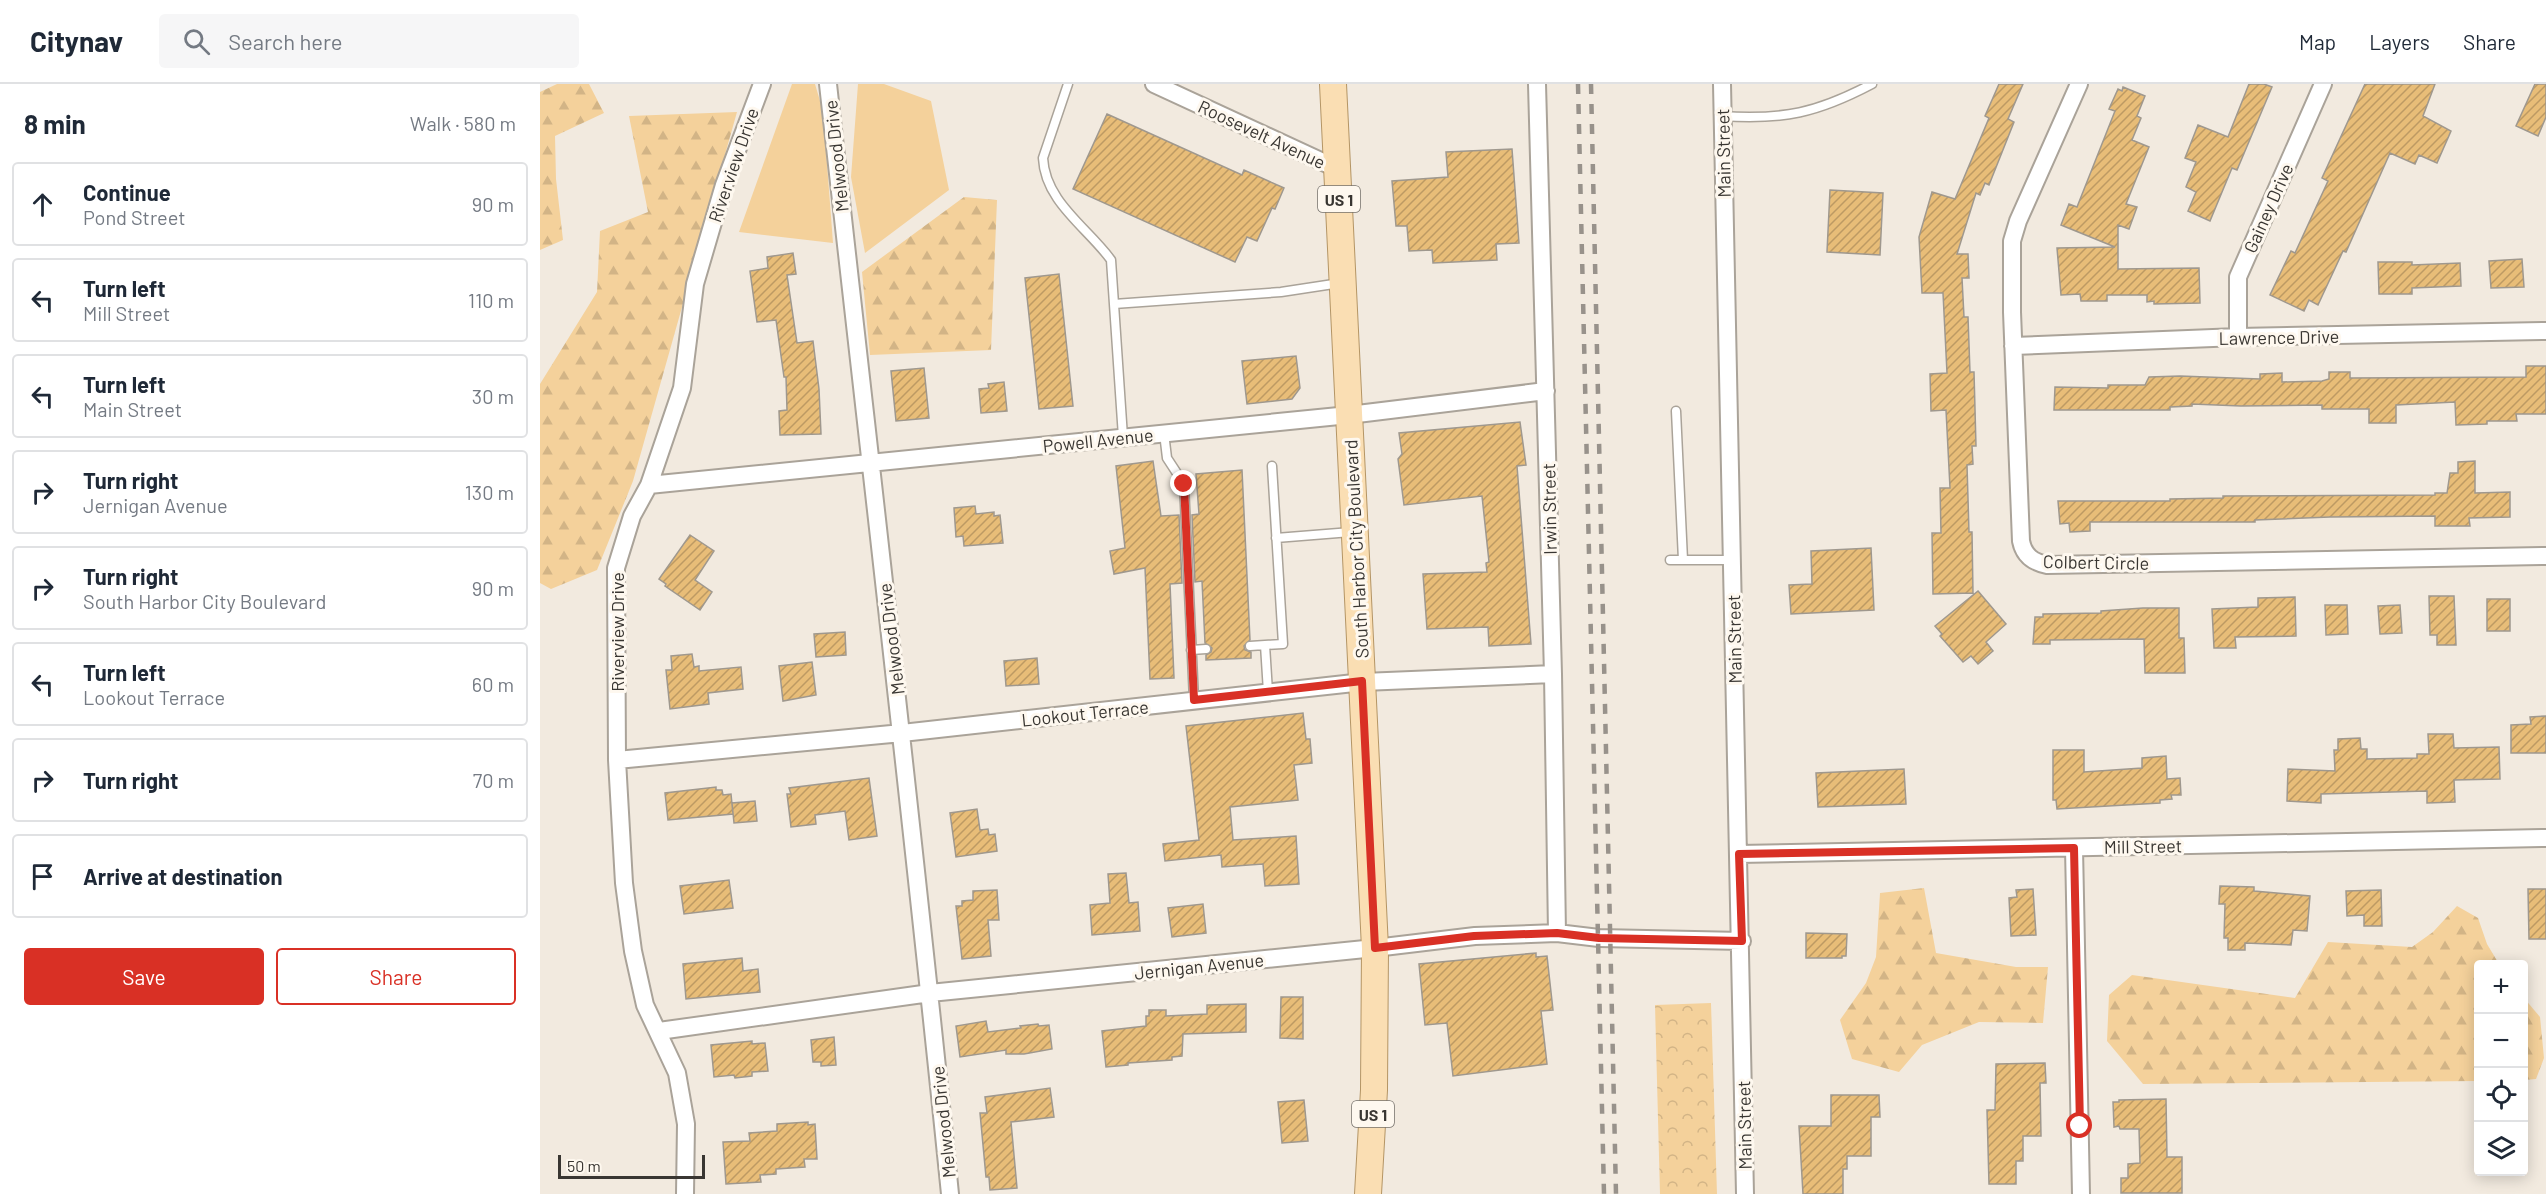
<!DOCTYPE html>
<meta charset="utf-8">
<style>
body{margin:0;font-family:Barlow,sans-serif;background:#f6f6f7;color:#1f2937}
.controls{position:absolute;right:18px;bottom:18px;display:grid;overflow:hidden;border-radius:6px;box-shadow:0 3px 15px #0003}
.controls button{width:54px;height:54px;display:grid;place-items:center;padding:0;border:0;border-bottom:2px solid #e0e1e3;background:#fff;color:#1f2937;font:30px sans-serif}
.scale{position:absolute;left:18px;bottom:15px;width:147px;box-sizing:border-box;padding-left:6px;border:3px solid #393632;border-top:0;font-size:16px;line-height:21px;white-space:nowrap;color:#393632;-webkit-text-stroke:4px #fef8ef;paint-order:stroke}
.stop{position:absolute;width:18px;height:18px;margin:-14px;border:4px solid #d93025;border-radius:50%;background:#fff}
.stop.end{background:#d93025;border-color:#fff;box-shadow:0 2px 6px #0008}
.list{margin:0;padding:0;list-style:none}
h2{display:flex;justify-content:space-between;align-items:center;height:78px;margin:0;padding:0 24px;font-size:26px}
h2 small{font-size:20px;font-weight:400;color:#747a83}
.list li{display:grid;grid-template-columns:39px 1fr auto;gap:18px;align-items:center;box-sizing:border-box;height:84px;margin:0 12px 12px;padding:0 12px;border:2px solid #e0e1e3;border-radius:6px}
.list b{display:block;font-size:22px;white-space:nowrap}
.list p{margin:0;font-size:20px;white-space:nowrap;color:#747a83}
.list em{font-size:20px;font-style:normal;color:#747a83}
.actions{display:flex;gap:12px;padding:18px 24px}
.actions a{flex:1;padding:14px 0;border:2px solid #d93025;border-radius:6px;text-align:center;font-size:21px;color:#d93025}
.actions .main{background:#d93025;color:#fff}
.icon{flex:none;width:33px;height:33px;fill:none;stroke:currentColor;stroke-width:2;stroke-linecap:round;stroke-linejoin:round}
.map{position:relative;flex:none;width:2006px;height:1110px;overflow:hidden}
header{display:flex;align-items:center;gap:36px;box-sizing:border-box;height:84px;padding:0 30px;background:#fff;border-bottom:2px solid #e0e1e3}
header strong{font-size:28px}
nav{display:flex;gap:33px;margin-inline-start:auto;font-size:21px}
.search{width:420px;height:54px;background:#f6f6f7;display:flex;align-items:center;gap:15px;box-sizing:border-box;padding:0 21px;border-radius:6px;color:#747a83;font-size:22px}
main{display:flex}
aside{flex:1;background:#fff}
.map>svg:first-child{display:block}
.grass{fill:#f4d19b}
.forest{fill:url(#forest-firs)}
.park{fill:url(#park-crowns)}
.building{fill:url(#building-hatch);stroke:#9f988e;stroke-width:1.5}
.lines{fill:none;stroke-linecap:round;stroke-linejoin:round}
.lane-casing{stroke:#aaa399;stroke-width:11}
.street-casing{stroke:#aaa399;stroke-width:20}
.primary-casing{stroke:#b49565;stroke-width:28}
.lane{stroke:#fff;stroke-width:8}
.street{stroke:#fff;stroke-width:16}
.primary{stroke:#fadeb3;stroke-width:26}
.rail{stroke:#98928b;stroke-width:4.5;stroke-dasharray:10 10;stroke-linecap:butt}
.route{stroke:#d93025;stroke-width:8}
.labels{text-anchor:middle;dominant-baseline:central;stroke-width:6;stroke-linejoin:round;paint-order:stroke}
.shield{fill:#fef8ef;stroke:#74706b;stroke-width:1.5}
.shield-label{font-size:16px;font-weight:bold;fill:#393632}
.street-label{font-size:18px;fill:#393632;stroke:#fef8ef}
</style>
<header>
<strong>Citynav</strong>
<div class="search"><svg class="icon" aria-label="search" viewBox="0 0 24 24"><circle cx="10" cy="10" r="6"/><path d="M15 15l6 6"/></svg>Search here</div>
<nav><a>Map</a><a>Layers</a><a>Share</a></nav>
</header>
<main>
<aside>
<h2>8 min<small>Walk · 580 m</small></h2>
<ul class="list">
<li><svg class="icon" aria-label="ahead" viewBox="0 0 24 24"><path d="M12 20V5M6 11l6-6 6 6"/></svg><div><b>Continue</b><p>Pond Street</p></div><em>90 m</em></li>
<li><svg class="icon" aria-label="left" viewBox="0 0 24 24"><path d="M17 20v-9H6M10 6l-5 5 5 5"/></svg><div><b>Turn left</b><p>Mill Street</p></div><em>110 m</em></li>
<li><svg class="icon" aria-label="left" viewBox="0 0 24 24"><path d="M17 20v-9H6M10 6l-5 5 5 5"/></svg><div><b>Turn left</b><p>Main Street</p></div><em>30 m</em></li>
<li><svg class="icon" aria-label="right" viewBox="0 0 24 24"><path d="M7 20v-9h11M14 6l5 5-5 5"/></svg><div><b>Turn right</b><p>Jernigan Avenue</p></div><em>130 m</em></li>
<li><svg class="icon" aria-label="right" viewBox="0 0 24 24"><path d="M7 20v-9h11M14 6l5 5-5 5"/></svg><div><b>Turn right</b><p>South Harbor City Boulevard</p></div><em>90 m</em></li>
<li><svg class="icon" aria-label="left" viewBox="0 0 24 24"><path d="M17 20v-9H6M10 6l-5 5 5 5"/></svg><div><b>Turn left</b><p>Lookout Terrace</p></div><em>60 m</em></li>
<li><svg class="icon" aria-label="right" viewBox="0 0 24 24"><path d="M7 20v-9h11M14 6l5 5-5 5"/></svg><div><b>Turn right</b></div><em>70 m</em></li>
<li><svg class="icon" aria-label="arrive" viewBox="0 0 24 24"><path d="M6 21V4h12l-3 4 3 4H6"/></svg><div><b>Arrive at destination</b></div></li>
</ul>
<div class="actions"><a class="main">Save</a><a>Share</a></div>
</aside>
<div class="map">
<svg width="2006" height="1110" viewBox="0 0 2006 1110">
<defs>
<pattern id="forest-firs" width="22" height="20" patternUnits="userSpaceOnUse" patternTransform="scale(1.5)"><rect width="22" height="20" fill="#f4d19b"/><path d="M5 1l3.5 6h-7zM16 11l3.5 6h-7z" fill="#d2b486"/></pattern>
<pattern id="park-crowns" width="20" height="18" patternUnits="userSpaceOnUse" patternTransform="scale(1.5)"><rect width="20" height="18" fill="#f4d19b"/><path d="M2 6a3 3 0 1 1 6 0M12 15a3 3 0 1 1 6 0" fill="none" stroke="#d2b486"/></pattern>
<pattern id="building-hatch" width="6" height="6" patternUnits="userSpaceOnUse" patternTransform="scale(1.5)"><rect width="6" height="6" fill="#e8bd78"/><path d="M-1 1l2-2M0 6l6-6M5 7l2-2" fill="none" stroke="#bd9a63"/></pattern>
</defs>
<rect width="100%" height="100%" fill="#f2eadf"/>
<path class="grass" d="M252,0h23l8,27 10,132 -94,-11z
M318,0h26l47,17 18,89 -84,63 -14,-76z"/>
<path class="forest" d="M17,0h32l15,29 -49,23 1,43 7,61 -23,10v-158z
M197,28l-104,369 -36,89 -46,19 -11,-6v-199l57,-92 3,-61 48,-19 -19,-96z
M424,113l33,3 -6,150 -121,5 -8,-83z
M1384,804l12,65 80,14h32l-5,56 -64,-1 -57,23 -23,27 -47,-13 -12,-39 26,-37 10,-26 4,-64z
M1917,822l21,12 9,26 12,20h-21v117l-335,3 -36,-43 2,-46 23,-20 163,23 33,-56 84,5 21,-15z
M1984,914l16,19 4,41 -8,21 -12,1z"/>
<path class="park" d="M1171,919l6,191h-57l-5,-189z"/>
<path class="building" d="M1459,0h24l-15,35 6,3 -25,63 -4,-2 -5,12 -4,-2 -19,61h11l1,24h-7l2,39h4l2,55h4l2,74h-4l1,18 -6,1 2,67h3l1,61 -40,1 -1,-61h9l-1,-45h10l-4,-78 -15,1 -1,-37 17,-1 -4,-80h-21l-3,-56 13,-45 23,7 34,-81 -4,-2z
M1709,0h15l8,3 -35,83 -5,-2 -22,53 -22,-10 8,-19 -10,-5 10,-25 -11,-4 13,-33 30,12z
M1825,0h70l-12,32 28,15 -14,32 -18,-8 -4,9 -25,-11 -44,99 -3,-1 -25,54 -9,-5 -5,11 -34,-16 21,-44 4,2 33,-72 -6,-3z
M1995,0h11v33l-8,19 -22,-10z
M1583,3l22,9 -8,20 4,2 -9,22 17,7 -23,57 11,3 -8,22 -11,-4v44l81,-1 1,35 -46,1v-3l-7,1v-7h-40v6h-26l-1,-7 -19,1 -4,-47 58,-1 -54,-22 8,-21 8,3 38,-96 -6,-2 9,-20 4,2z
M567,30l135,61 2,-5 40,18 -9,21 -3,-1 -15,33 -10,-4 -12,25 -162,-73z
M972,65l7,94 -23,1 1,16 -64,3 -1,-13 -23,1 -2,-25h-11l-4,-45 56,-4 -2,-25z
M1290,106l53,3 -3,62 -53,-3z
M253,169l3,21 -9,1 10,68 16,-2 6,48 2,45 -41,1 -1,-24 8,-1 -1,-33h-2l-8,-57 -19,2 -7,-51 18,-3 -1,-11z
M1982,175l2,28 -33,1 -2,-27z
M1838,178h34v3l48,-2 1,23 -49,2v6h-33z
M519,190l14,132 -34,3 -14,-131z
M756,272l4,32 -8,11 -45,5 -5,-43z
M1986,282h20v48h-30l1,7h-30v3l-31,1 -1,-23 -59,3v18h-27v-14h-47v-4l-81,1 -49,-2v2l-22,1v3h-116l1,-23 53,1v-3h37l4,-8 31,-1 80,3v-5l22,-1v9l40,-1 7,-2v-7h21v6l176,-1z
M384,284l5,50 -33,3 -5,-50z
M464,298l3,29 -26,2 -2,-24 10,-1 -1,-4z
M980,338l6,43 -9,1 14,178 -42,2 -1,-19 -61,2 -4,-55 64,-2 -1,-9 3,-1 -7,-66 -78,9 -6,-46 4,-5 -3,-21z
M613,377l8,55 18,-1 3,68 -12,1 4,94 -24,1 -5,-111 -31,6 -4,-23 15,-3 -9,-82z
M1935,377v32l35,-1v25l-41,1 1,8h-35v-10l-105,1 -75,3v2h-165v9l-20,1 -1,-9 -9,1 -2,-23h112v-2l53,-1v-2l212,-1v-2h12l3,-20h8v-11z
M702,386l8,170 -6,6 1,4 6,2v6l-45,2v-5l5,-3 1,-4 -7,-5 -3,-62 -7,1 -3,-67 7,-1 -3,-40z
M435,422l1,8 18,-2v4l6,-1 3,28 -39,3 -1,-10 -7,1 -2,-29z
M150,451l24,16 -19,29 17,12 -12,18 -35,-24 1,-2 -7,-5z
M1331,464l3,62 -83,4 -2,-29 23,-1 -1,-33z
M1438,507l28,33 -20,18 7,9 -15,13 -7,-8 -8,6 -23,-26 2,-2 -7,-8z
M1889,512h25l2,49h-19v-10h-7z
M1755,513l1,39 -61,1 1,11h-22l-2,-39 46,-2v-9z
M1947,515h23v32h-23z
M1785,521h22l1,29 -22,1z
M1860,521l2,28 -22,1 -2,-28z
M1603,524h36v30h5l1,35h-40l-1,-34 -94,1v4h-17l2,-27h8v-3l58,-1v-2z
M305,548l1,23 -30,2 -2,-23z
M152,570l2,13 5,-1v5l42,-4 2,22 -35,4 1,11 -39,5 -4,-39h6l-1,-14z
M497,574l2,26 -33,2 -2,-25z
M272,578l4,33 -33,6 -4,-35z
M763,629l3,26h4l2,24 -18,2 4,35 -68,7 3,33 63,-4 3,48 -34,2 -2,-22 -41,3 -1,-12 -56,6 -2,-17 36,-4 -13,-114z
M2006,632v37h-35v-28l20,-1 -1,-7z
M1888,650h25l1,14 45,-1 1,32 -46,1 1,22 -28,1v-12l-106,3v9l-34,-2 1,-32 47,2 -1,-21h4v-11l22,-1 1,11h6v10l50,-1v-4h12z
M1513,666h31v22l58,-4v-10l24,-2 1,23 13,-1 1,17h-10l1,4 -12,1v3l-103,6 -1,-9h-3z
M1364,685l2,35 -88,3 -2,-34z
M329,694l8,58 -28,4 -4,-29 -30,4 1,9 -25,3 -4,-33h4l-2,-6z
M176,703v3h6l1,5 8,-1 2,20 -65,6 -3,-27z
M215,717l2,20 -23,2 -2,-20z
M437,725l3,21 8,-1 1,6 6,-1 2,17 -41,6 -6,-44z
M586,789l3,30 9,-1 2,29 -48,4 -2,-30 20,-2 -2,-29z
M189,796l4,28 -49,6 -4,-28z
M1680,802l34,1v4l56,5 -3,35 -14,-1 -2,15 -46,-2v7h-17v-12h-4l1,-34h-6z
M1493,805l3,46 -25,1 -2,-38 8,-1 -1,-7z
M1988,805h18v50h-17z
M457,806l2,30h-11l3,36 -29,3 -6,-53h6v-5l11,-1v-9z
M1841,806l1,36h-18v-11l-17,1 -1,-25z
M663,820l3,29 -34,4 -4,-29z
M1266,849l41,1 -1,22h-4v2h-36z
M996,869v4l11,-1 6,54 -12,1 6,53 -94,12 -6,-53 -22,2 -6,-61z
M202,874l1,13 15,-2 2,23 -74,7 -3,-35z
M741,913h22v42l-23,-1z
M706,920v28l-63,2 -1,22 -10,1v3l-44,3v2l-22,2 -4,-36 44,-5v-10h3v-6h17v6l41,-2v-9z
M446,937l2,11 33,-4 -1,-2 18,-2 1,2 10,-1 3,24 -28,5h-18v-4l-46,7 -4,-31z
M294,953l2,28 -15,1v-4h-8l-2,-22z
M212,957v3l13,-1 3,28 -16,1v4l-17,2 -1,-3 -20,2 -3,-32z
M1505,979l1,20h-6l1,53h-18v25h-7v23h-27l-2,-74h8l1,-46z
M510,1004l4,29 -43,5 6,66 -27,2 -1,-13h-3l-6,-64h7l-2,-16z
M1291,1011h48l1,22h-9v39h-24v13h-4v25h-40l-4,-68h32z
M1626,1015l1,58h15v36h-61v-15h7v-14l12,-1 -1,-34h-19l-1,-3 -5,1 -1,-25h6v-2z
M764,1016l4,41 -26,2 -4,-41z
M268,1038v3l7,-1 2,35h-13l1,8 -29,2v5l-16,1 1,7 -35,2 -3,-42 27,-1 -1,-8 28,-2v-7z"/>
<g class="lines">
<defs>
<path id="lane" d="M528,0l-25,74c2,44 45,70 68,102l12,177
M1182,32c62,4 95,-3 150,-32
M574,220l167,-12 59,-9
M1136,327l7,149
M624,349l3,25 17,26 10,216
M736,454l75,-6
M1130,476h62
M710,562l15,-1
M651,566l15,-1
M728,608l-3,-47 18,-1 -11,-178"/>
<path id="street" d="M288,0c41,370 85,740 122,1110
M614,0l184,85
M997,0l16,590 4,259
M1182,0l23,1110
M1539,0l-61,137 -6,20v71l9,229c3,15 12,21 26,24l499,-9
M1698,253v-60l85,-193
M1473,262l225,-9 308,-6
M109,401l700,-70 197,-24
M77,676l285,-27 461,-51 190,-8
M1534,764l7,346
M1199,770l807,-16
M119,947l271,-38 445,-45 100,-12 82,-3 42,5 143,3
M145,1110l1,-70 -9,-51 -32,-68 -12,-54 -9,-68 -7,-123 -1,-192 16,-52 17,-31 33,-97 13,-104 29,-99 38,-101"/>
<path id="primary" d="M793,0l42,864 -1,142 -6,104"/>
</defs>
<use href="#lane" class="lane-casing"/>
<use href="#street" class="street-casing"/>
<use href="#primary" class="primary-casing"/>
<use href="#lane" class="lane"/>
<use href="#street" class="street"/>
<use href="#primary" class="primary"/>
<path class="rail" d="M1038,0l26,1110
M1051,0l25,1110"/>
</g>
<g class="lines">
<path class="route" d="M644,400l10,216 168,-19 13,267 99,-12 83,-3 42,5 143,3 -3,-87 335,-6 6,278"/>
</g>
<g class="labels">
<g class="shield">
<rect x="778" y="102" width="42" height="26" rx="4.5"/>
<rect x="812" y="1017" width="42" height="26" rx="4.5"/>
</g>
<g class="shield-label">
<text x="799" y="115">US 1</text>
<text x="833" y="1030">US 1</text>
</g>
<g class="street-label">
<text transform="translate(722 50) rotate(25)">Roosevelt Avenue</text>
<text transform="translate(1183 69) rotate(-91)">Main Street</text>
<text transform="translate(296 72) rotate(-96)">Melwood Drive</text>
<text transform="translate(193 81) rotate(-71)">Riverview Drive</text>
<text transform="translate(1728 124) rotate(-66)">Gainey Drive</text>
<text transform="translate(1739 253) rotate(-1)">Lawrence Drive</text>
<text transform="translate(558 356) rotate(-6)">Powell Avenue</text>
<text transform="translate(1009 425) rotate(-91)">Irwin Street</text>
<text transform="translate(816 465) rotate(-93)">South Harbor City Boulevard</text>
<text transform="translate(1556 478) rotate(1)">Colbert Circle</text>
<text transform="translate(77 548) rotate(-90)">Riverview Drive</text>
<text transform="translate(351 555) rotate(-97)">Melwood Drive</text>
<text transform="translate(1194 555) rotate(-91)">Main Street</text>
<text transform="translate(545 629) rotate(-6)">Lookout Terrace</text>
<text transform="translate(1603 762) rotate(-1)">Mill Street</text>
<text transform="translate(659 882) rotate(-6)">Jernigan Avenue</text>
<text transform="translate(403 1038) rotate(-96)">Melwood Drive</text>
<text transform="translate(1204 1041) rotate(-91)">Main Street</text>
</g>
</g>
</svg>
<div class="controls">
<button>+</button>
<button>−</button>
<button><svg class="icon" aria-label="locate" viewBox="0 0 24 24"><circle cx="12" cy="12" r="6"/><path d="M12 2v4M12 18v4M2 12h4M18 12h4"/></svg></button>
<button><svg class="icon" aria-label="layers" viewBox="0 0 24 24"><path d="M12 4l9 5-9 5-9-5zM3 14l9 5 9-5"/></svg></button>
</div>
<div class="scale">50 m</div>
<div class="stop" style="left:1540px;top:1042px"></div>
<div class="stop end" style="left:644px;top:400px"></div>
</div>
</main>
